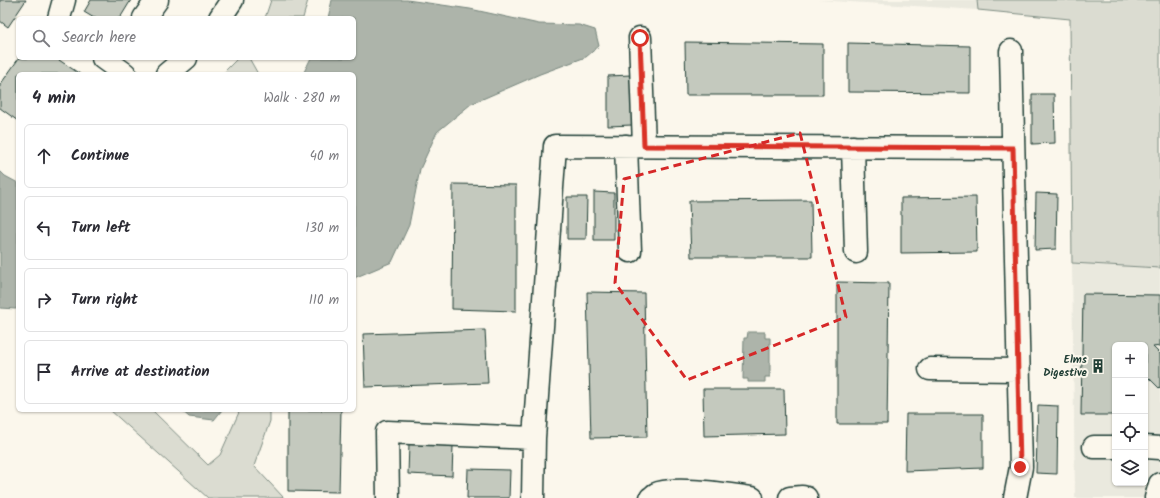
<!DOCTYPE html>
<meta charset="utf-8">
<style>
body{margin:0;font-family:Kalam,sans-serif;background:#f7f7f7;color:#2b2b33}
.controls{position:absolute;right:12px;bottom:12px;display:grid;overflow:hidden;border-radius:6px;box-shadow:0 1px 3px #0004}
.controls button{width:36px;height:36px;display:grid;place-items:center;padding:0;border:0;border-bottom:1px solid #e1e1e2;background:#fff;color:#2b2b33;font:20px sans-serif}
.stop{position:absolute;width:12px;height:12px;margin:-9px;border:3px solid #d93025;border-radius:50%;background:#fff}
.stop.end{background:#d93025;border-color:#fff;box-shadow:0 1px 4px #0008}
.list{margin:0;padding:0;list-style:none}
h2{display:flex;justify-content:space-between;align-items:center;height:52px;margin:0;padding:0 16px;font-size:17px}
h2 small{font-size:13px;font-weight:400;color:#7c7c81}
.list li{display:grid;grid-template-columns:26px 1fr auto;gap:12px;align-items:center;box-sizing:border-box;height:64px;margin:0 8px 8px;padding:0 8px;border:1px solid #e1e1e2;border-radius:6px}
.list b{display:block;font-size:15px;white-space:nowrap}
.list em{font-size:13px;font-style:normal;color:#7c7c81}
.icon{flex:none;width:22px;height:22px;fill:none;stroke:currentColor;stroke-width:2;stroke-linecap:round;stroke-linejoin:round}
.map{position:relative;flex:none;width:1160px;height:498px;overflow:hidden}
.search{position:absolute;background:#fff;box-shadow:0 1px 3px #0004;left:16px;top:16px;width:340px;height:44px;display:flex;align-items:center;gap:10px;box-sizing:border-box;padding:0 14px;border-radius:6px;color:#7c7c81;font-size:15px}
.panel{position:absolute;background:#fff;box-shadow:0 1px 3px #0004;left:16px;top:72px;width:340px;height:340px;border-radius:6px}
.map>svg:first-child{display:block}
.built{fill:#eae9de;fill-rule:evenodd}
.green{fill:#dbdcd1;stroke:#7d8c82}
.water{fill:#adb4aa;stroke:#74847b}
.building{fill:#c4c9be;stroke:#1f3d34}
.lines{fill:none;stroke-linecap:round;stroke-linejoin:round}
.minor-casing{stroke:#1f3d34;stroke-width:25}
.minor{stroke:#fbf7ec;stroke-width:22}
.route{stroke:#d93025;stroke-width:5}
.marked{fill:none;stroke:#d62828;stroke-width:3;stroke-dasharray:8 5;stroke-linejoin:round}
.labels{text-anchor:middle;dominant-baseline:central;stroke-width:4;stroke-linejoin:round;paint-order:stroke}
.poi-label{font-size:11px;font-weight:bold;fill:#1f3d34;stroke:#fbf7ec;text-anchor:end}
</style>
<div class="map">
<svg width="1160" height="498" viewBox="0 0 1160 498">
<rect width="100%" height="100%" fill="#fbf7ec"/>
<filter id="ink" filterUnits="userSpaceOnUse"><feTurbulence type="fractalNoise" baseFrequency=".025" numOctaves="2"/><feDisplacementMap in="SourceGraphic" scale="8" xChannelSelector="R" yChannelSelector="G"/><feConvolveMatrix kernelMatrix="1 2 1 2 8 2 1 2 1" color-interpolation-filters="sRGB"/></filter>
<g filter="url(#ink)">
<path class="built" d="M818,0h159l1,10z
M1072,263l88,5v230h-85zM1115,345h30v138h-30z"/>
<path class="green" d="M271,0h37l-5,18h-38z
M977,0h183v268l-88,-5 -2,-244 -92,-9z
M238,58h11l9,16h-36z
M110,410h42l56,55 12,-10 20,-45h30v11l-16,45 30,32h-76z"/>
<path class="water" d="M332,0h75l63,9 69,15 40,1 16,5 4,16 -13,11 -46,17 -69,30 -34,28 -17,37 -11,56 -17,37 -38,16v-204h-51l8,-16h43v-40h-26z
M0,171l5,5 13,7v123l-2,3 -16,-1z
M748,332h17v6h5v39h-5v5h-17v-3h-5l1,-41h3z
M181,410h41l-8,10 -25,-3z"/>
<path class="building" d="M0,0h26l-18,27 -8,-6z
M91,0h40l-11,18h-26l-10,-6z
M685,42l138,2v51h-137z
M848,43l122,3v47l-122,-1z
M19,58h37l24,16h-62v47l-18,-13v-23z
M631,75l1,50 -24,1v-50z
M1032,94h22l1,49 -23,1z
M453,184l63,1v126l-64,-2z
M594,192l20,1v47h-20z
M1036,193l21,1 -1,55 -21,1z
M567,197h20l-1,42h-19z
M976,197l1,55 -76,1v-55z
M811,200l1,57h-121l-2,-56z
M837,282l52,1 -2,141h-50z
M587,292l57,1 3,144 -56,1z
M1083,294l77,1v51l-7,1 7,7v35l-11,-11 -2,3 -2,-2v-34h-30v70h-34z
M485,330l3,53 -123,4 -2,-53z
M703,389h81l1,45 -81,2z
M1038,405l20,1 -1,68 -21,-1z
M288,410h53l-2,82 -51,-1z
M906,414h77v54l-78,3z
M409,444l44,2 -1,30 -44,-2z
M468,469l42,1 -1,28h-42z"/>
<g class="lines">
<defs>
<path id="minor" d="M59,18l5,-18
M144,18l13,-18
M220,18l12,-18
M640,38l4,108
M1011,51l10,416 -6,31
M103,58l22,16
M167,74l19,-16
M626,146l4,105
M853,147l3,105
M930,369l88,1
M1094,447h21
M1145,447l15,1
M388,498l-1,-66 147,6 21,-292 458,2
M533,498l1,-60
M651,498c2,-1 3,-3 5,-4 15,-8 77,1 96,4
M790,498l12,-1 4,1
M1156,498l4,-14"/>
</defs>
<use href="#minor" class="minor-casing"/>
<use href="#minor" class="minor"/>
</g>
</g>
<g class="lines" filter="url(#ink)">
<path class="route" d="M640,38l4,108 369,2 7,319"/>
</g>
<path class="marked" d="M800,133l46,184 -159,63 -72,-97 9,-104z"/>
<defs>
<symbol id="building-bare" viewBox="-9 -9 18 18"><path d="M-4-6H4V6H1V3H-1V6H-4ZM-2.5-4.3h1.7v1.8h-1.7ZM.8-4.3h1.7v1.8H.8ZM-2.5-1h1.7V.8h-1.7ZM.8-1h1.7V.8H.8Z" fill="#1f3d34" stroke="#fbf7ec" stroke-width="2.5" paint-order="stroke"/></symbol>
</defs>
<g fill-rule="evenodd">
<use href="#building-bare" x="1088" y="356" width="20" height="20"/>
</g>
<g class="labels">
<g class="poi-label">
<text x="1087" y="360">Elms<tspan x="1087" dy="13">Digestive</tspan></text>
</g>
</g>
</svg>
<div class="controls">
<button>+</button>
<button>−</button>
<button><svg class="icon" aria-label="locate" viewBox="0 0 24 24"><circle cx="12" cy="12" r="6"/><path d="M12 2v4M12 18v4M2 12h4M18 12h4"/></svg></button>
<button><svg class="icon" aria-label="layers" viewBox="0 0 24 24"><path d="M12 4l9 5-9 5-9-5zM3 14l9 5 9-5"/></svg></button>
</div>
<div class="stop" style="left:640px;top:38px"></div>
<div class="stop end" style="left:1020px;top:467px"></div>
<div class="search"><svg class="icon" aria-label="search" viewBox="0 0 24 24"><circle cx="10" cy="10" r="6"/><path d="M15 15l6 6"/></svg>Search here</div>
<section class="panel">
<h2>4 min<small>Walk · 280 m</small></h2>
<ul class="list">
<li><svg class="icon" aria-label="ahead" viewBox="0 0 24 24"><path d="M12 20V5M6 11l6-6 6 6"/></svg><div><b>Continue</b></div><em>40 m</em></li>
<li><svg class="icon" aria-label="left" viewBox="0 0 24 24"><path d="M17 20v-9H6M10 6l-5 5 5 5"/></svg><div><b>Turn left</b></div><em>130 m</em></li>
<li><svg class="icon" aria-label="right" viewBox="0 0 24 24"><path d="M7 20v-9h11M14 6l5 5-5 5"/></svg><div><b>Turn right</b></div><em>110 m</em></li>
<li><svg class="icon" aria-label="arrive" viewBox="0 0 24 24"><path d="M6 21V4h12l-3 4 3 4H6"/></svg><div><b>Arrive at destination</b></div></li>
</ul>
</section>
</div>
